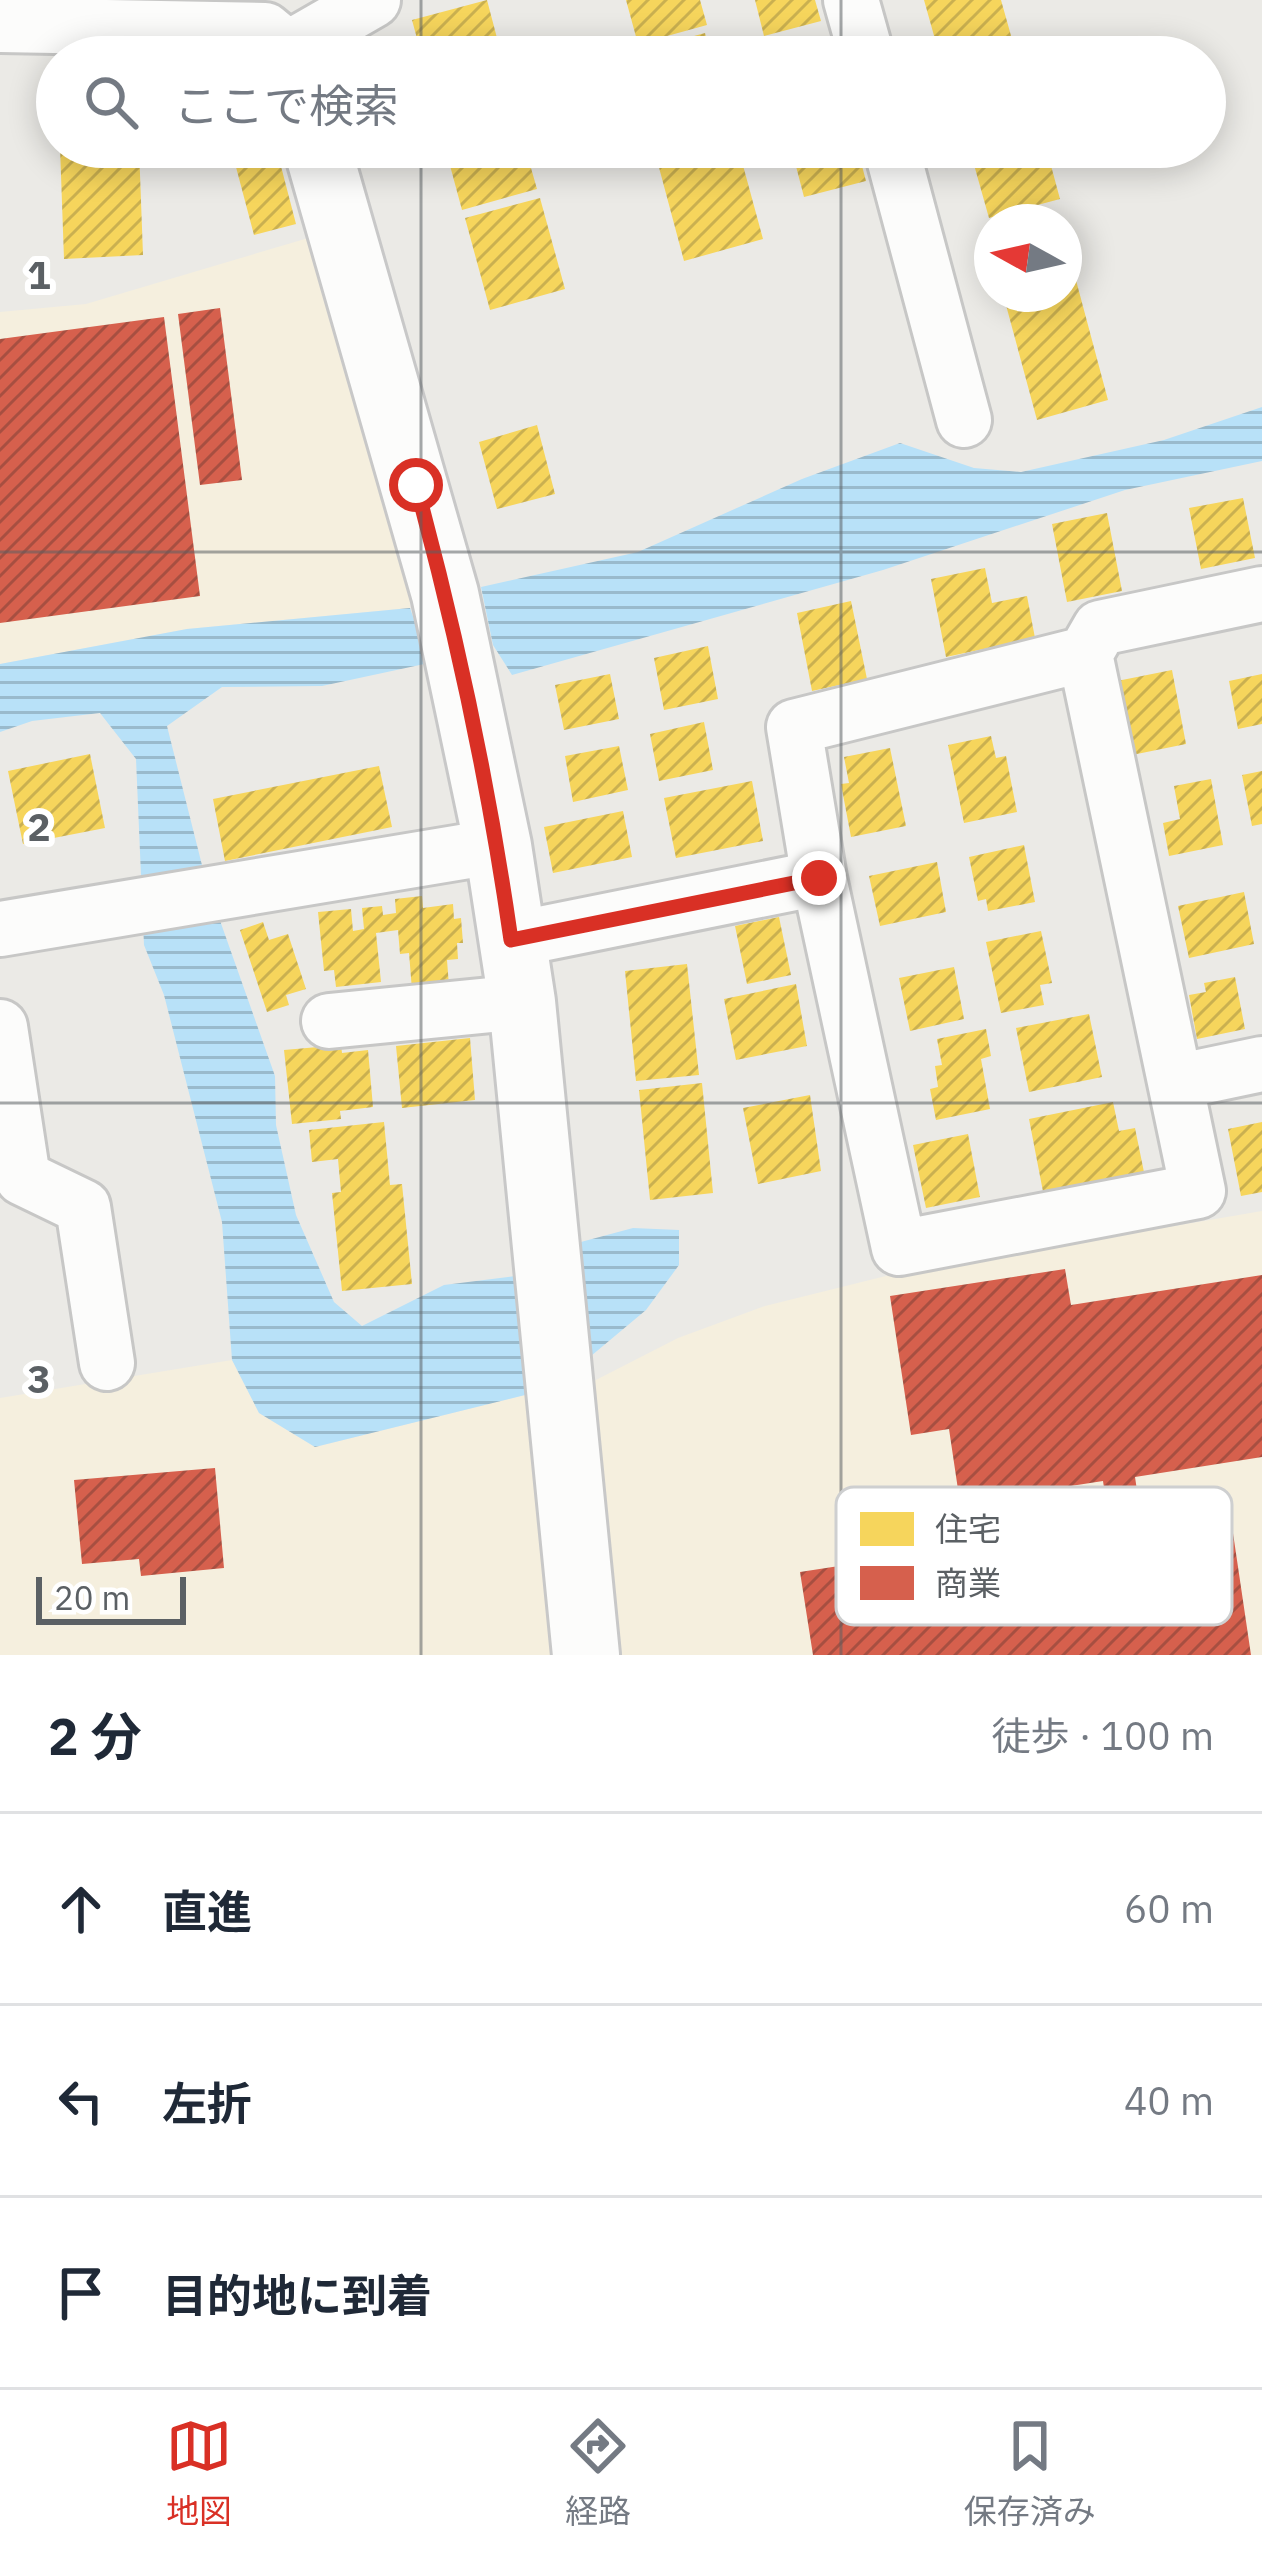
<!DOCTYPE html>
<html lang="ja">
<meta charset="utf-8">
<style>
body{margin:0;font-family:"IBM Plex Sans","Noto Sans JP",sans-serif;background:#f6f6f7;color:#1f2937}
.compass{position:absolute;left:974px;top:204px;width:108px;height:108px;border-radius:50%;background:#fff;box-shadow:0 6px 30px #0003;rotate:278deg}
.scale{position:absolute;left:36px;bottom:30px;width:150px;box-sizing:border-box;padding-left:12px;border:6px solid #5b6064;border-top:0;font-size:33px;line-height:42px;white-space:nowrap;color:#5b6064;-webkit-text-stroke:9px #fff;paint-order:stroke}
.stop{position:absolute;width:36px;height:36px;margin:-27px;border:9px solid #d93025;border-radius:50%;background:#fff}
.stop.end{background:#d93025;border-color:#fff;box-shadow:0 3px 12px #0008}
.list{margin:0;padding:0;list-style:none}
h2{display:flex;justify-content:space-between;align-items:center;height:156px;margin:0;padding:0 48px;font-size:51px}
h2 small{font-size:39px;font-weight:400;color:#747a83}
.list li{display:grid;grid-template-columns:78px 1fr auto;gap:36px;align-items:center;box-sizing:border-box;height:192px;padding:0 48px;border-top:3px solid #e0e1e3}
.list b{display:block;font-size:45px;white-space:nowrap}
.list em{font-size:39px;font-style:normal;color:#747a83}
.icon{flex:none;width:66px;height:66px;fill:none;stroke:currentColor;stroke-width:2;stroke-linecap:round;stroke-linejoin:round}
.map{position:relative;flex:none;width:1262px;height:1655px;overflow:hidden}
.search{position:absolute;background:#fff;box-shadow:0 6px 30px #0003;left:36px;right:36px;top:36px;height:132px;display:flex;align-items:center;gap:30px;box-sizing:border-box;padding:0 42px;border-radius:66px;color:#747a83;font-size:45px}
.sheet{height:732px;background:#fff}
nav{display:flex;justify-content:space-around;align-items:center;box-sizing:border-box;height:168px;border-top:3px solid #e0e1e3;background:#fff;font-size:33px;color:#747a83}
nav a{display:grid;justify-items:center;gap:6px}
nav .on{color:#d93025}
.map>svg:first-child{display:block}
.commercial{fill:#f5efde}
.water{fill:url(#water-rules)}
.homes{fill:url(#homes-hatch)}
.shops{fill:url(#shops-hatch)}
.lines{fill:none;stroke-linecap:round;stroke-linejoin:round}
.street-casing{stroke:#c7c7c6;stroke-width:60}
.secondary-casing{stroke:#c8c8c8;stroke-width:72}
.street{stroke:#fcfcfb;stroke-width:54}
.secondary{stroke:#fcfcfb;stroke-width:66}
.route{stroke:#d93025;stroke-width:15}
.grid{fill:none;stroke:#5b6064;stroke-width:3;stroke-opacity:0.55}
.key{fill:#fff;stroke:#cecfd0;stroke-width:3}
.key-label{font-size:33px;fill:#5b6064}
.grid-label{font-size:39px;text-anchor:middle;font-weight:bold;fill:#5b6064;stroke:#fff;stroke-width:12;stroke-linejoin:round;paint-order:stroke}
</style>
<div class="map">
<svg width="1262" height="1655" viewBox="0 0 1262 1655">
<defs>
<pattern id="water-rules" width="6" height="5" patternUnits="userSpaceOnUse" patternTransform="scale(3)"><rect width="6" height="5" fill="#b8e1f8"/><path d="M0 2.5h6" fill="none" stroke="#99bacc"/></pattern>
<pattern id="homes-hatch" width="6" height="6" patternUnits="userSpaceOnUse" patternTransform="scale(3)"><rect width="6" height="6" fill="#f6d55c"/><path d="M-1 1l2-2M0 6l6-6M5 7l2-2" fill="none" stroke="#cab050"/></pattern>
<pattern id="shops-hatch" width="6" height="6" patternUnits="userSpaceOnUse" patternTransform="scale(3)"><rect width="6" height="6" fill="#d6604d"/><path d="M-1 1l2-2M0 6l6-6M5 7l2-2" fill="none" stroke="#a74f41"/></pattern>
</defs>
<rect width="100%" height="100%" fill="#ebeae6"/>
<path class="commercial" d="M315,236l94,323 1,49 -223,21 -187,35v-352l86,-8z
M1262,1211v444h-646l-28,-271 90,-46 87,-32 133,-33z
M232,1360l27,53 56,34 218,-54 24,262h-557v-257z"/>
<path class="water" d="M1262,407v54l-137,29 -242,80 -371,105 -19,-30 -12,-58 157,-35 164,-73 98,-36 74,25 47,4 143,-32z
M410,608l19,55 -107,23 -100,1 -55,39 39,155 69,195 1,49 20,90 38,87 28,24 82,-41 79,-10 43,-29 67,-18 46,2v35l-33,45 -61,51 -52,32 -218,54 -56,-34 -27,-53 -10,-138 -58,-227 -20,-50 -8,-186 -36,-46 -68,8 -32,11v-68l187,-35z"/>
<path class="homes" d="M487,0l15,57h-80l-10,-37z
M626,0h74l7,25 -69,19z
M755,0h60l6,21 -57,15z
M924,0h77l16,57h-77z
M705,33l6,24h-89l-1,-1z
M60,147h79l4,108 -79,4z
M251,147h25l20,77 -42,11 -22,-83z
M445,147h80l12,42 -75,21z
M651,147h29v1l-27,8z
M703,147h35l25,92 -79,22 -27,-101z
M791,147h66l9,34 -62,16z
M969,147h77l14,52 -71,19z
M540,198l25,91 -75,21 -25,-92z
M1065,239l43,161 -71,20 -34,-126h61z
M537,425l18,69 -58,15 -18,-67z
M1243,498l12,60 -54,11 -12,-61z
M1107,513l15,78 -55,11 -15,-78z
M985,568l7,35 35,-7 8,42 -89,19 -15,-78z
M851,601l16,78 -55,12 -15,-78z
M708,646l10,53 -54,11 -10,-52z
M1172,670l14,74 -54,11 -15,-74z
M610,674l9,45 -55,11 -9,-45z
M1262,674v50l-24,5 -9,-48z
M704,722l9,48 -54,11 -9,-47z
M991,736l5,22 10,-2 11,56 -53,11 -16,-78z
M619,746l9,44 -55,12 -8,-46z
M890,748l16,78 -55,11 -10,-53 8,-1 -5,-26z
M90,754l15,74 -82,16 -15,-73z
M379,766l13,61 -167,34 -12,-62z
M1262,771v53l-10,2 -10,-51z
M1211,779l12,66 -54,11 -6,-33 17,-4 -6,-33z
M752,781l11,60 -87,17 -12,-60z
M623,811l9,46 -79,16 -9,-46z
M1024,845l11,57 -47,9 -2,-12 -8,2 -9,-44z
M937,862l9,50 -66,14 -11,-50z
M1244,892l10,52 -65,14 -11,-52z
M422,896l1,12 30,-4 1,15 7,-1 2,25h-6l1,16 -11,1 2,26 -37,4 -3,-37 -9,1 -2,-24 -22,3 5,49 -45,5 -2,-17 -10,1 -6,-59 33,-3 2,22 11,-2 -2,-21 20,-2 1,9 13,-2 -1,-14z
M779,917l12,58 -44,9 -12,-58z
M263,922l6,18 19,-6 18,55 -20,6 3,10 -22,7 -27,-82z
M1041,931l11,52 -12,2 4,20 -43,8 -15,-71z
M687,964l12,111 -63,6 -11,-110z
M954,967l10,52 -54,12 -11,-53z
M1235,977l10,52 -48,10 -8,-44 17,-3 -2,-9z
M796,984l11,62 -71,14 -12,-61z
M1089,1014l13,63 -73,15 -13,-64z
M986,1029l5,27 -10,3 9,50 -54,11 -6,-31 8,-2 -3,-21 7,-1 -5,-26z
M470,1038l5,62 -73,8 -6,-62z
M341,1045l1,8 26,-3 5,57 -33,4 1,8 -49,5 -8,-74z
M702,1083l11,110 -63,7 -11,-110z
M810,1095l11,76 -63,13 -15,-76z
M1113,1102l6,29 16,-3 11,54 -101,20 -16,-83z
M384,1122l6,63 12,-1 10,100 -70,7 -10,-98 9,-1 -3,-33 -26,3 -3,-32z
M1262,1122v70l-21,4 -13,-67z
M968,1134l12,63 -54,11 -13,-63z"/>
<path class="shops" d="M220,308l22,172 -42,5 -22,-171z
M164,317l36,279 -200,27v-284z
M1065,1269l6,36 191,-30v182l-127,20 6,40 -32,5 -6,-41 -143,22 -11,-74 -38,6 -21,-139z
M215,1468l9,100 -83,8 -2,-17 -57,5 -8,-84z
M1229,1506l22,149h-438l-13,-83z"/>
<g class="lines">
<defs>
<path id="street" d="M851,0l16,57
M0,25l265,5 23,19 85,-49
M891,147l73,273
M819,878l80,370 299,-57 -113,-537
M0,929l498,-83
M511,940l308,-62 -25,-151 291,-73 15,-26 162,-34
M329,1021l193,-19
M0,1027l23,151 60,29 24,156
M1176,1082l86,-18"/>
<path id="secondary" d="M288,49l2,8
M317,147l128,447 53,252 24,156 64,653"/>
</defs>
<use href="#street" class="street-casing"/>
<use href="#secondary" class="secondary-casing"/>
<use href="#street" class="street"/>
<use href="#secondary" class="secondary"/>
</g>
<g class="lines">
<path class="route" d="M416,485c41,150 73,301 95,455l308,-62"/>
</g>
<path class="grid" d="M421,0v57M841,0v57M421,147v1508M841,147v1508M0,552h1262M0,1103h1262"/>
<rect x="836" y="1487" width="396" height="138" rx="18" class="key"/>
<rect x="860" y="1512" width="54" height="34" fill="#f6d55c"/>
<rect x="860" y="1566" width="54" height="34" fill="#d6604d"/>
<g class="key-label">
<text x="935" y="1541">住宅</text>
<text x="935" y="1595">商業</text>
</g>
<g class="grid-label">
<text x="39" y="289">1</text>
<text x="39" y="841">2</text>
<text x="39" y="1393">3</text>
</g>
</svg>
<svg class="compass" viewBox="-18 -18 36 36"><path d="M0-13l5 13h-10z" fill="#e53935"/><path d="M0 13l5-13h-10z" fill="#747a83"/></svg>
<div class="scale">20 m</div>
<div class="stop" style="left:416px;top:485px"></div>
<div class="stop end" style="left:819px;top:878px"></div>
<div class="search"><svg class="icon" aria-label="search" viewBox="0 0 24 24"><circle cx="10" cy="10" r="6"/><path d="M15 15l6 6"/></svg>ここで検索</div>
</div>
<section class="sheet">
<h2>2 分<small>徒歩 · 100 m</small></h2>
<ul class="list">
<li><svg class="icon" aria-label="ahead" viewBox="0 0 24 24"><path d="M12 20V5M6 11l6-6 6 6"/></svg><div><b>直進</b></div><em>60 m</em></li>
<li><svg class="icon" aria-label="left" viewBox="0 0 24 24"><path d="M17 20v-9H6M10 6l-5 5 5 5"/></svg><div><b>左折</b></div><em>40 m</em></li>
<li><svg class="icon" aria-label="arrive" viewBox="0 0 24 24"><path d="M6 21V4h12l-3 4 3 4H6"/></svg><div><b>目的地に到着</b></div></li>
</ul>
</section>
<nav>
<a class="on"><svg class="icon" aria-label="map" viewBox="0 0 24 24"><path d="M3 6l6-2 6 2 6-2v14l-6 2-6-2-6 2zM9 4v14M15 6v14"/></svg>地図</a>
<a><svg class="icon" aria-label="directions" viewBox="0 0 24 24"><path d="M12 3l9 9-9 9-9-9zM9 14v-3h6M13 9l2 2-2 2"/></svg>経路</a>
<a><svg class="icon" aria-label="saved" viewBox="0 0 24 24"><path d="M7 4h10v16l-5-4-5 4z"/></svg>保存済み</a>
</nav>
